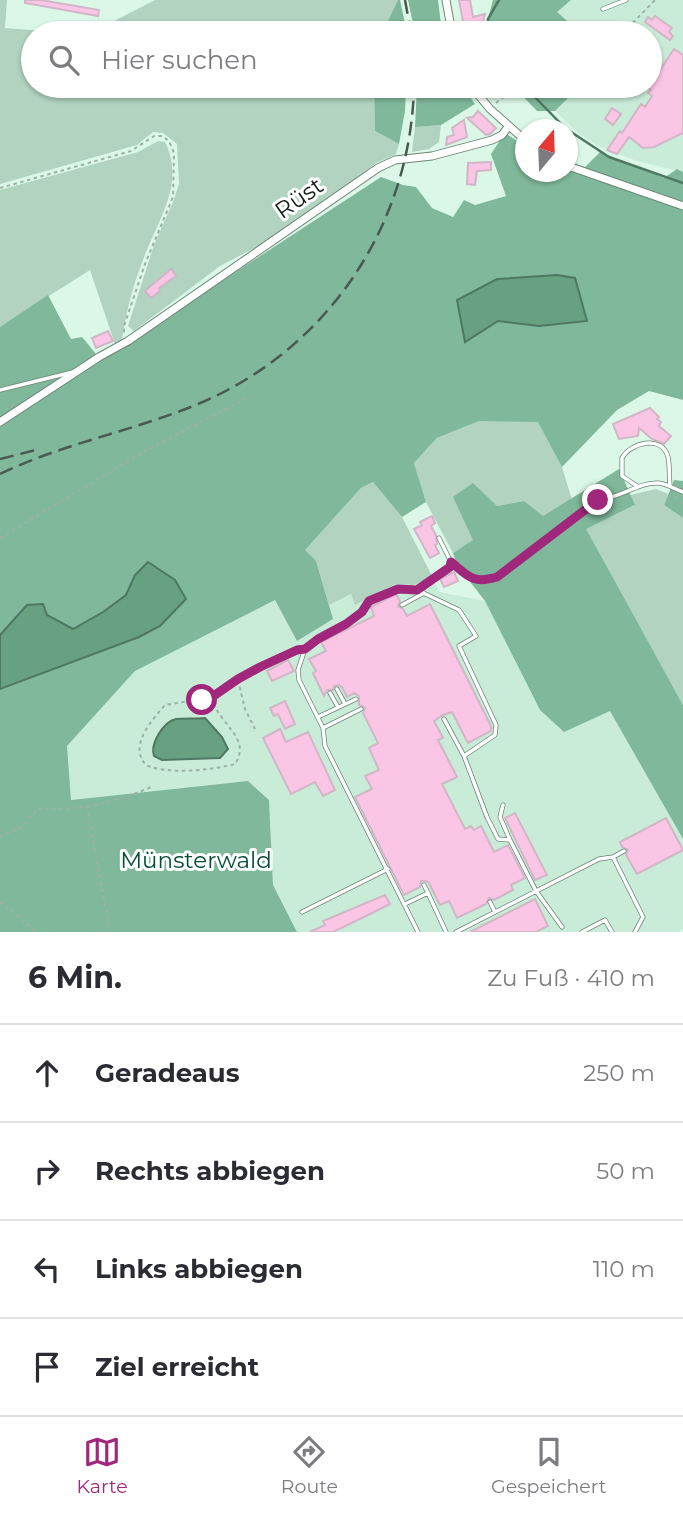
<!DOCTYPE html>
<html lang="de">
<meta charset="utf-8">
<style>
body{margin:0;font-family:Montserrat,sans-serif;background:#f7f7f7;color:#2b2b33}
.compass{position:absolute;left:515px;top:119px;width:63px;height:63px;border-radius:50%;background:#fff;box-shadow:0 2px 5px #0004;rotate:19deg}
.stop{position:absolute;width:21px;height:21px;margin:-16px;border:5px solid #a1277d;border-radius:50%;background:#fff}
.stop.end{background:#a1277d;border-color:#fff;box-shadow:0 2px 7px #0008}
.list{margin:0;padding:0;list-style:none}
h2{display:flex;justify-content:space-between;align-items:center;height:91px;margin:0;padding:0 28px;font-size:30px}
h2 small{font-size:23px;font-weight:400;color:#7c7c81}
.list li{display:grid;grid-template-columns:46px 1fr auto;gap:21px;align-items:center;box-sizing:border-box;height:98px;padding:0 28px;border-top:2px solid #e1e1e2}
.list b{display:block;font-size:26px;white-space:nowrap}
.list em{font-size:23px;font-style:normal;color:#7c7c81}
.icon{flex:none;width:38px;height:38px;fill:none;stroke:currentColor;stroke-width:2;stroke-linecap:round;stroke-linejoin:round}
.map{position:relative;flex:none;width:683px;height:932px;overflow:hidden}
.search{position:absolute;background:#fff;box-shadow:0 2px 5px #0004;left:21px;right:21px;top:21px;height:77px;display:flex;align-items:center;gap:18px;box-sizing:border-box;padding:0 24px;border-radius:38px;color:#7c7c81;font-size:26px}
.sheet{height:483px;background:#fff}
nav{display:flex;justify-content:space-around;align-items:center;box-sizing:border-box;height:98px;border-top:2px solid #e1e1e2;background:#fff;font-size:19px;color:#7c7c81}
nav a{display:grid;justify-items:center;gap:4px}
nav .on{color:#a1277d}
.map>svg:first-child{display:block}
.built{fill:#c9ecd8}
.green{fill:#b1d3c0}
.forest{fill:#7fb89a;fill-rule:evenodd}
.water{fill:#68a082;stroke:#4e7862;stroke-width:2}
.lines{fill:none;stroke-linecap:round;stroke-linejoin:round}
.stream{stroke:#4e7862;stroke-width:2.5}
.building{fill:#fbc5e5;stroke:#d1b7c6;stroke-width:2}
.service-casing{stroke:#6c8577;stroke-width:5}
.minor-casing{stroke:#6c8577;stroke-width:9}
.path{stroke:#9bb1a5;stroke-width:2;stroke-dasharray:3.5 3.5;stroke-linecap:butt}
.service{stroke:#fff;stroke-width:3.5}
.minor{stroke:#fff;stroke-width:7}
.rail{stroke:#4a5951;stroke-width:2.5;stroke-dasharray:14 7;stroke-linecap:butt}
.route{stroke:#a1277d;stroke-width:9}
.labels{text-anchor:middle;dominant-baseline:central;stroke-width:6;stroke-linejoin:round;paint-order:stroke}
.street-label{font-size:23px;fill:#111b16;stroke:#fff}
.park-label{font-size:23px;fill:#034f33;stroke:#fff}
</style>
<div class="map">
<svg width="683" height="932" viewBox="0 0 683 932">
<rect width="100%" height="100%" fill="#dbf7e7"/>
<path class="built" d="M571,0h112v172l-46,-11 -39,-15 -20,-13 -23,-22 25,-25h70v-53h-69l-25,-21z
M432,576l7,16 46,9 55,109h70l73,129v90l-5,3h-381l-24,-47 -4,-85 -21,-19 -177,19 -4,-54 68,-75 140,-71 22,40 36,-21 -4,-14 22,-11 5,10 40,-20 18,1z"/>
<path class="green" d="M0,0h7l-2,28 62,5h-34v53h341l1,45 24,13 -3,10 -20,9 -89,68 -67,35 -86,65 -6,-5 26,-81 19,-43 6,-18 -2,-40 -14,-11 -10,-1 -16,13 -137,39z
M155,0h243l-16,33h-291z
M441,125l-2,17 -10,7 -17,3 3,-25z
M158,141l7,1c21,42 -8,79 -22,118 -10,25 -17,52 -21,79l-7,5 -25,-74 -90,57v-137l138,-38z
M518,420l21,2 23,45 10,33 -29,17 -19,-16 -27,5 -44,-9 21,43 -21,13 -27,-51 -12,-39 23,-25 42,-17z
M373,482l29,35 30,59 -18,9 -18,-1 -41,21 -4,-11 -22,11 -13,-44 -12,-10 57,-63z
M656,489l12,5 -4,11 19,13v187l-98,-176 49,-23 -4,-11z"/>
<path class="forest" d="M398,0h2l7,33h-25z
M408,0h30l4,33h-27z
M493,0h78l-14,12 24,21h-97z
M374,86h32l-1,25 -6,33 -24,-13z
M417,86h45l13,18 -34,21 -26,2z
M513,86h67l-25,25h-18z
M505,133l20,13 1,26h42v-10l17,5 15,-15 64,26 13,-9 6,3v228l-34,-9 -32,19 -55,57 -24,-45 -59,-1 -42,17 -23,25 12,39 -24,15 -29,-35 -12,6 -56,62 11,11 17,58 -36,22 -22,-41 -140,71 -68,75 4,54 177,-19 21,19 4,85 24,47h-297v-243l139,-52 21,-11 -25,-51 -9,20 -23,17 -31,17 -25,-14 -4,-11 -16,1 -27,30v-308l48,-32 23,44 11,-2 19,23 280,-183 22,8 13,2 16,21 21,9 11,-17 11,5 31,-9 -15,-42zM557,275l18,3 12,43 -48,5 -41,-5 -1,-42z
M619,469l16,36 -49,24 97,176v134l-73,-128 -46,21 -24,-22 -55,-109 -28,-36 -4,-12 20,-13 -20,-43 20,-14 24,23 27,-5 19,15z
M674,480l9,1v37l-19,-13z"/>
<path class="water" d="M557,275l18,3 12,43 -48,5 -41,-5 -33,21 -8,-42 40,-21z
M148,562l27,18 11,19 -26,27 -21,11 -139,52v-54l27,-30 16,-1 4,11 26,14 30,-17 23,-17 9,-20z
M205,718l17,19 6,12 -8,9 -58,2 -8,-4c-4,-12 9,-34 22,-37 9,-1 19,0 29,-1z"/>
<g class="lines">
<path class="stream" d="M487,33l1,-14 11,-19
M524,86l43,44
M568,130l41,27 74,26"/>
</g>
<path class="building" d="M25,0h16l58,10 -1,6 -73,-13z
M459,0h11l3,17 12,-3 -4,14 -16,4z
M655,16l17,12 -3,4 4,4 -3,4 -25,-18 3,-5 4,3z
M674,49l9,6v78l-29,14 -11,1 -14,-11 -12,17 -10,-4 13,-19 2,2 19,-29 4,3 7,-11 -4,-3 3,-3 -3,-2z
M612,108l9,6 -8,11 -8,-6z
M478,111l18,17 -6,6 -4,1 -19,-17 6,-1z
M464,120l3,17 -21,8 1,-8 7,-2 -2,-7z
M491,162v8l-14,1 -2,14 -8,-1 1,-21z
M171,269l5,7 -17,12 1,3 -9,7 -6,-7z
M108,331l5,10 -17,7 -4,-10z
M650,408l9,9 -2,2 4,3 -2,4 12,10 -7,8 -12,-5 -13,-11 -1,8 -19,3 -6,-15z
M432,516l3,7 -4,3 5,9 1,9 -2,1 4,8 -9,5 -16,-29 8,-4 -2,-3z
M454,572l4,9 -14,6 -4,-8z
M396,594l4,7 -2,5 5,3 4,7 23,-12 61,122v5l-23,12 -16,-31 -9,3 -9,6 9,17 -5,2 19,37 -15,7 23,45 6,-3 3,4 7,-4 13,26 14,-7 17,33 -14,7 2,5 -19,10 -5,-2 -3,6 -29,14 -8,-17 -9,4 -11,-22 -3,-2h-5l-1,6 -16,8 -49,-98 17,-8 -7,-13 14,-6 -10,-22 9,-5 -15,-30 2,-5 -6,-3v-9l-5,-3 -7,4 -5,-10 -4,-2 -4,1 -1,4h-6l-3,6 -11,-23 3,-2 -7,-12 17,-8 -5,-9 53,-26 -3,-9z
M288,660l6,11 -22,10 -5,-10z
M285,701l10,23 -10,5 -7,-15 -4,2 -4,-8z
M280,729l6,13 22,-10 27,58 -12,6 -8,-14 -24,12 -28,-56z
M515,813l32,62 -12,5 -30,-62z
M666,818l17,32 -46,24 -11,-19 2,-5 -6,-3 -2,-5z
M385,895l5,9 -28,14 -29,14h-23l15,-7 -2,-4z
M535,899l13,27 -12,6h-66z"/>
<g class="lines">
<defs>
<path id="service" d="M603,9l23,-9
M0,390l73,-18
M637,486l-15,-10v-18c8,-15 40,-24 46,-1 2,9 1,20 2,29
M451,562c18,15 22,23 46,15l101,-77c23,-2 38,-17 59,-17 9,0 17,6 26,9
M417,590l33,-23 1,-5 -12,-24
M402,605l22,-12
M337,689l8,15
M330,693l8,14
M318,717l38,-18
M323,728l38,-19
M464,756l23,61 11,22 12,1
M503,805l-3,12 10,23 26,51 26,36
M613,857l11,-6
M424,885l4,8
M490,902l5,10
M405,904l23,-11 18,39
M302,912l86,-43
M418,932l-93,-186 -2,-18 -24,-48 -1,-10 7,-21 13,-10 28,-15 16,-12 7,-11 29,-13 19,2 42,20 17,26 -17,10 37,79 -1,10 -31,21 -20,-37
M456,932l143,-73 14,-2 30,60 -8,15
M582,932l23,-12 7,12"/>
<path id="minor" d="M446,0l6,33
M471,86l19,23 36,32
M568,166l115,40
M0,422l99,-65 29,-16 250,-173 17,-8 37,-4 60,-16 10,-5 6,-8"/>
</defs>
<use href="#service" class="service-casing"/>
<use href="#minor" class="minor-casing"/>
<path class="path" d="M623,33l32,-33
M549,86l10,7 5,-1 6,-6
M496,103l21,-17
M0,188l131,-37 23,-15h8l7,5 5,12 -1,44 -28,67 -21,62v8
M675,496l8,8
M0,538l145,-87 106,-55
M238,680l7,29 10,20
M212,697c3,25 41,40 23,67 -22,6 -67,11 -89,1 -18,-19 6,-45 19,-60l47,-8 26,-18 60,-29
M87,806l23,126
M0,837l23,-11 15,-18c38,4 79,-6 113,-21
M0,902l37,30"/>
<use href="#service" class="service"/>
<use href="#minor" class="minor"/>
<path class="rail" d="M405,0l6,33
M0,459l36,-9
M0,474c66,-32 139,-44 205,-73 126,-56 206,-179 209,-315"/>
</g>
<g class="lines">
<path class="route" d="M202,700l10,-3 26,-18 22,-12 37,-17 8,-1 13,-10 28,-15 16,-12 7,-11 29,-12 19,1 33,-23 1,-5c18,15 22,22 46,15l101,-77"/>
</g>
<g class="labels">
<g class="street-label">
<text transform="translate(299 198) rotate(-35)">Rüst</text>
</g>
<g class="park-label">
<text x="196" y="860">Münsterwald</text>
</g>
</g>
</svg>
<svg class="compass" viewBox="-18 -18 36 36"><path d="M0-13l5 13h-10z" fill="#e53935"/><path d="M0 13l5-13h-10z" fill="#7c7c81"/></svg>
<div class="stop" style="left:202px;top:700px"></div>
<div class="stop end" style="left:598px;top:500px"></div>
<div class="search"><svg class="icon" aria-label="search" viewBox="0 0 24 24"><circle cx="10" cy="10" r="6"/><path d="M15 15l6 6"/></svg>Hier suchen</div>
</div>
<section class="sheet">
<h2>6 Min.<small>Zu Fuß · 410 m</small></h2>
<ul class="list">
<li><svg class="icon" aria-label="ahead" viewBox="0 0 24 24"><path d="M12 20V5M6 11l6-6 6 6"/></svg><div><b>Geradeaus</b></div><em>250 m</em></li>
<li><svg class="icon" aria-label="right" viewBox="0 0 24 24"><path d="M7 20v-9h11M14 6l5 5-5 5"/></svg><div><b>Rechts abbiegen</b></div><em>50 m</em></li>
<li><svg class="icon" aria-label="left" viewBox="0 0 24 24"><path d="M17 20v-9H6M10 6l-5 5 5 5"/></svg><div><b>Links abbiegen</b></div><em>110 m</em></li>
<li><svg class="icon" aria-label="arrive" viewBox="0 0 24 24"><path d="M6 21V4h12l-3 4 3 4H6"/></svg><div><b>Ziel erreicht</b></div></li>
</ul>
</section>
<nav>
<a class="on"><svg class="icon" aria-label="map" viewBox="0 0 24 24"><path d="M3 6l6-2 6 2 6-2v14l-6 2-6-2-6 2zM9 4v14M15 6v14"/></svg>Karte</a>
<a><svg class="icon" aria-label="directions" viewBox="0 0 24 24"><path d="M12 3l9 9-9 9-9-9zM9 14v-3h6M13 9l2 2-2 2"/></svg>Route</a>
<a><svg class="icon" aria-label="saved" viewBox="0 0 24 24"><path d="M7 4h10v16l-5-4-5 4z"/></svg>Gespeichert</a>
</nav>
